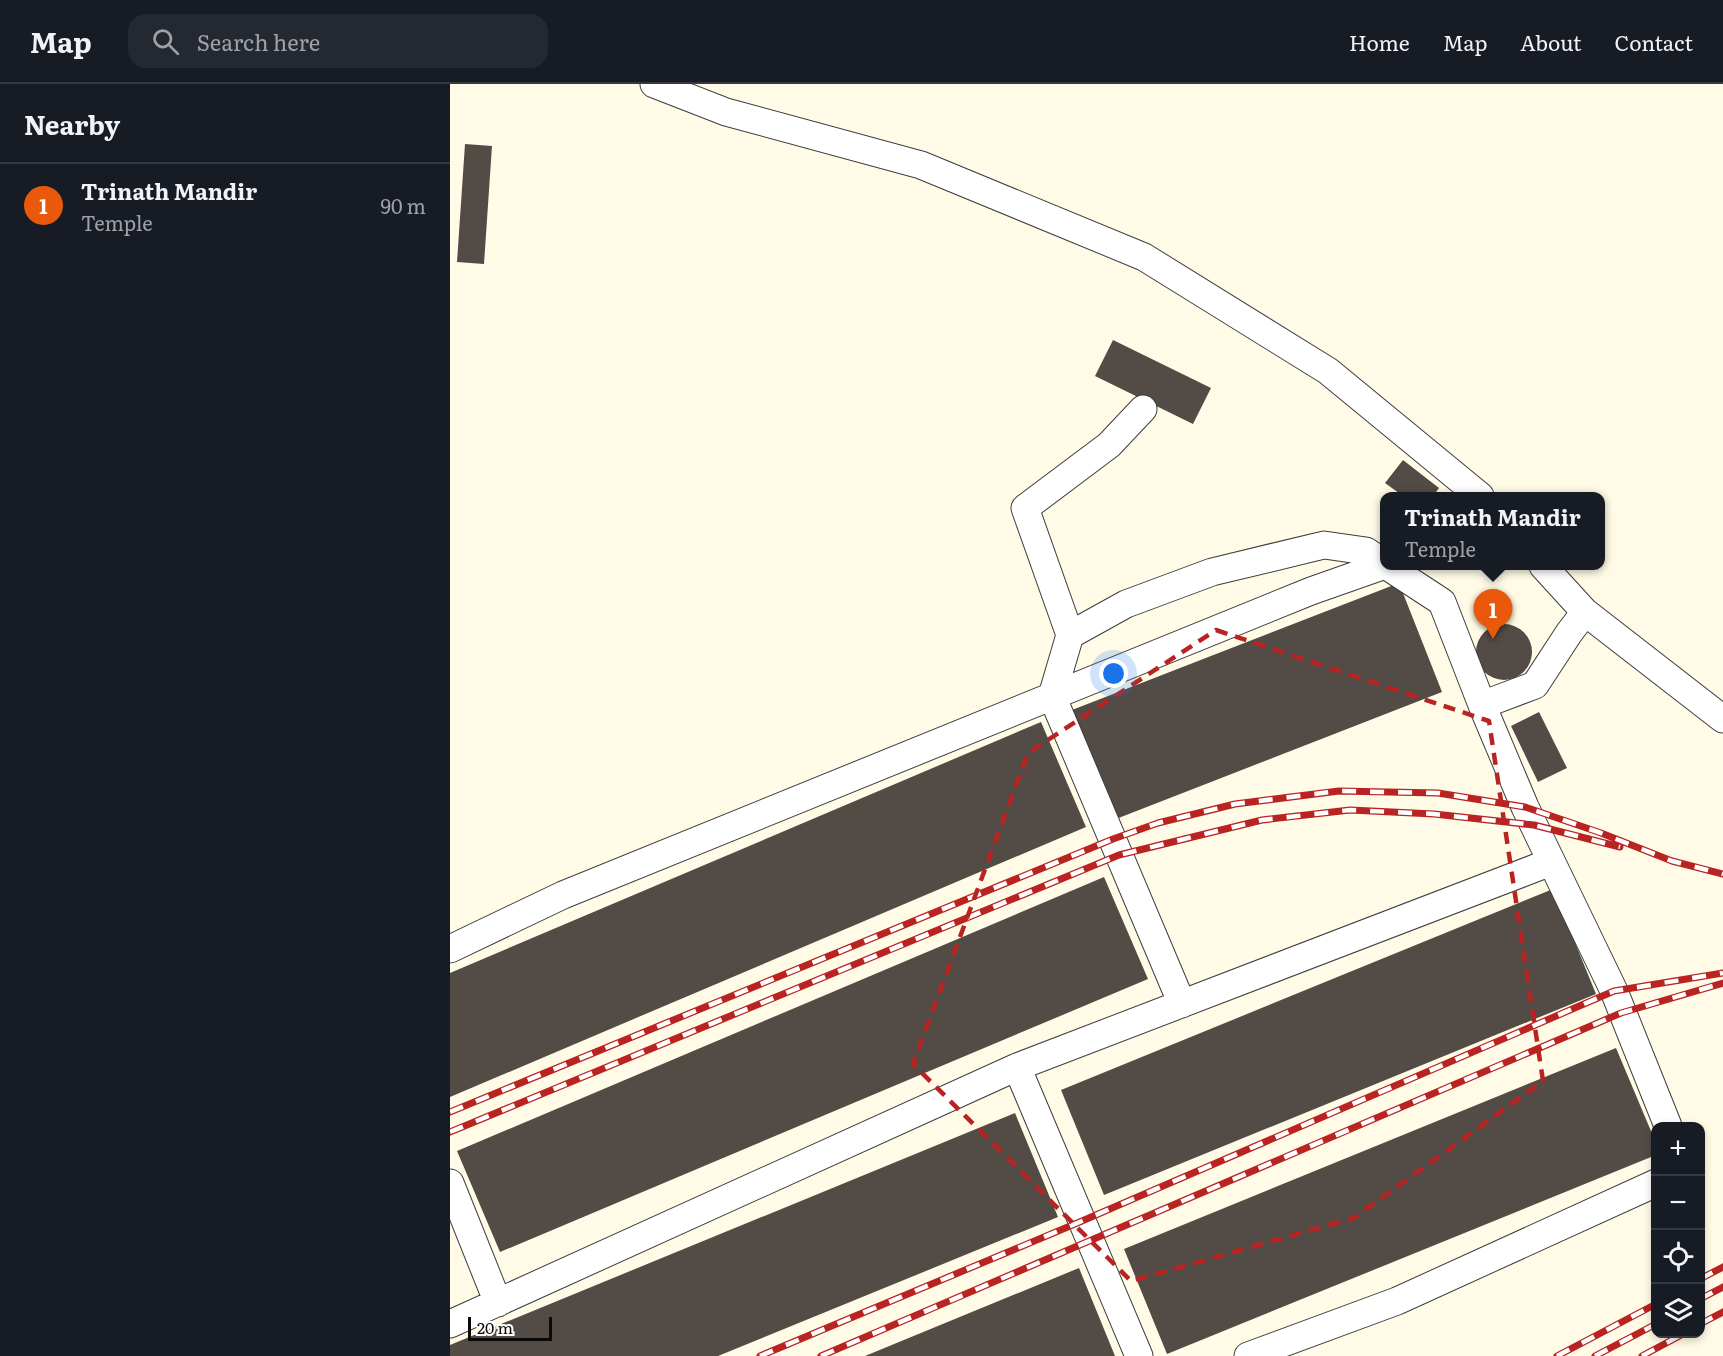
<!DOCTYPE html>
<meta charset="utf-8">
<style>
body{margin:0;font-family:Literata,serif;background:#242831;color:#f1f3f6}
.controls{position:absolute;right:18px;bottom:18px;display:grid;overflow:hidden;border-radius:12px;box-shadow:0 3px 9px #0003}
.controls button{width:54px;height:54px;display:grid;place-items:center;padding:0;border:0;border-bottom:2px solid #363941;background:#171b24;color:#f1f3f6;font:30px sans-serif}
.scale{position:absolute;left:18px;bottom:15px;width:84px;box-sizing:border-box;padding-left:6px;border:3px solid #0a0a0a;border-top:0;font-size:16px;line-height:21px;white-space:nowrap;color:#0a0a0a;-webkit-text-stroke:4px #fff;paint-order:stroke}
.you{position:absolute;left:664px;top:590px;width:21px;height:21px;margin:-15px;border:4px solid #fff;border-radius:50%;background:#1a73e8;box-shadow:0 0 0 9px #1a73e833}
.badge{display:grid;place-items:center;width:39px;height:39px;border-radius:50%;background:#ea580c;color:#fff;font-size:20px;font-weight:700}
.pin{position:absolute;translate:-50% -50px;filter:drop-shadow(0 2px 3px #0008)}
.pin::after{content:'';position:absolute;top:32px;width:21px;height:18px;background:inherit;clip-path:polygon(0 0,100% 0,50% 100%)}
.popup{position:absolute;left:930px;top:408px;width:225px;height:78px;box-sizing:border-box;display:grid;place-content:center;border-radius:12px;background:#171b24;filter:drop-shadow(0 2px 4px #0005);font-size:20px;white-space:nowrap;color:#9ea1a6}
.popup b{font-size:22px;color:#f1f3f6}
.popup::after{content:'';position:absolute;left:50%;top:100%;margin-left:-12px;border:12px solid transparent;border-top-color:#171b24}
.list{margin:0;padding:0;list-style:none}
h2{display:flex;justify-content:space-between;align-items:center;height:78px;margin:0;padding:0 24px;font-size:26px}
h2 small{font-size:20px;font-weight:400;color:#9ea1a6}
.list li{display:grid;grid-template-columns:39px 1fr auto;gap:18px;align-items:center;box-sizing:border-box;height:84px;padding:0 24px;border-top:2px solid #363941}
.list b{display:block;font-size:22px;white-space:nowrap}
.list p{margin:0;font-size:20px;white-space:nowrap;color:#9ea1a6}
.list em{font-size:20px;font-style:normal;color:#9ea1a6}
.icon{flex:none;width:33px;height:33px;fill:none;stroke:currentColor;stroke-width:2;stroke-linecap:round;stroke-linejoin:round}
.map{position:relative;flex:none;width:1273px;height:1272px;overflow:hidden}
header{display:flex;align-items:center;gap:36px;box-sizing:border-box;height:84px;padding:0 30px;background:#171b24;border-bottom:2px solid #363941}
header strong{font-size:28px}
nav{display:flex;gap:33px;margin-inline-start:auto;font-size:21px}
.search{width:420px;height:54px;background:#242831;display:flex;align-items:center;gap:15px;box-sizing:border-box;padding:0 21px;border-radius:18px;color:#9ea1a6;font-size:22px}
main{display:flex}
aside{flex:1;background:#171b24}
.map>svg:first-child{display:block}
.building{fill:#524b46}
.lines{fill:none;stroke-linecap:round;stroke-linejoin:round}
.minor-casing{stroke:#3d3d3d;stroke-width:29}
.minor{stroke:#fff;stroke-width:27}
.rail-casing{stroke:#b92322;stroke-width:7}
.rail{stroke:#fff;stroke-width:4.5;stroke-dasharray:14;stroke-linecap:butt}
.marked{fill:none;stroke:#b92322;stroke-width:4.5;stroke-dasharray:12 8;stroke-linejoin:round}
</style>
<header>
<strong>Map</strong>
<div class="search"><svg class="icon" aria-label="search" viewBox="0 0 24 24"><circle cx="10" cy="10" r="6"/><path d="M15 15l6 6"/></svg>Search here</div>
<nav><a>Home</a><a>Map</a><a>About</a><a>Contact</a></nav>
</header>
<main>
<aside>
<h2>Nearby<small></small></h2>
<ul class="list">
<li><span class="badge">1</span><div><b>Trinath Mandir</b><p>Temple</p></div><em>90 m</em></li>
</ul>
</aside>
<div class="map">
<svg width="1273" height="1272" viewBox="0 0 1273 1272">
<rect width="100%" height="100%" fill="#fffbe6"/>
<path class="building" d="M15,60l27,2 -8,118 -27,-2z
M663,256l98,48 -18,36 -98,-48z
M953,376l36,28 -6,8h-30l-18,-13z
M949,499l43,109 -326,127 -44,-109z
M1026 568a28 28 0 1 1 56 0a28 28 0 1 1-56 0Z
M1089,628l28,56 -29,14 -27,-56z
M591,638l45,105 -636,270v-124z
M654,793l44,102 -648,273 -43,-101z
M1103,805l43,105 -492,201 -43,-105z
M1166,964l40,95v12l-489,199 -43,-105z
M565,1029l43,104 -340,139h-268v-11z
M629,1184l36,88h-250z"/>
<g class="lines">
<defs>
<path id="minor" d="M204,0l72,28 195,53 223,92 184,114 152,125
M937,482l55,36 40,103 43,102 89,184 54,135
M1093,482l42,46 138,107
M620,551l-45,-127 84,-63 34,-36
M1032,621l53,-20 34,-52 16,-21
M0,865l113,-54 748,-304 74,-26
M732,920l-130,-308 18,-61 56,-31 86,-32 112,-27 42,6 19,13
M567,983l122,289
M0,1099l48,120
M0,1240l567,-257 534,-205
M798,1272l149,-55 259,-118"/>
</defs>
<use href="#minor" class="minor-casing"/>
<use href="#minor" class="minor"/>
<defs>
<path id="rail" d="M0,1028l663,-273 45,-16 77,-19 104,-13 99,2 87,14 76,26 71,28 51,13
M0,1048l669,-277 143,-35 88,-10 84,4 100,11 86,22
M1250,1195l23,-12
M1250,1215l23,-12
M1250,1240l23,-12
M310,1272l322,-135 532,-230 109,-18
M371,1272l800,-343 102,-30
M1107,1272l99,-52
M1145,1272l61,-32
M1192,1272l41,-22"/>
</defs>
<use href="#rail" class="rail-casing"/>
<use href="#rail" class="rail"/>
</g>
<path class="marked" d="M766,546l273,91 54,360 -189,137 -223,63 -218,-217 115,-311z"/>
</svg>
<div class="controls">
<button>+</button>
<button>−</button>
<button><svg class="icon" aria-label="locate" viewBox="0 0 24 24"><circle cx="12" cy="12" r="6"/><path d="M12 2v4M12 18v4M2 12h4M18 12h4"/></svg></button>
<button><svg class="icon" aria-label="layers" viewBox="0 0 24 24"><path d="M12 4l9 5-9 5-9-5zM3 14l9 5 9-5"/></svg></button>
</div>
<div class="scale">20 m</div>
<div class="you"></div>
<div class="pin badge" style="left:1043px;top:555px">1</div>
<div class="popup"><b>Trinath Mandir</b>Temple</div>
</div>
</main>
